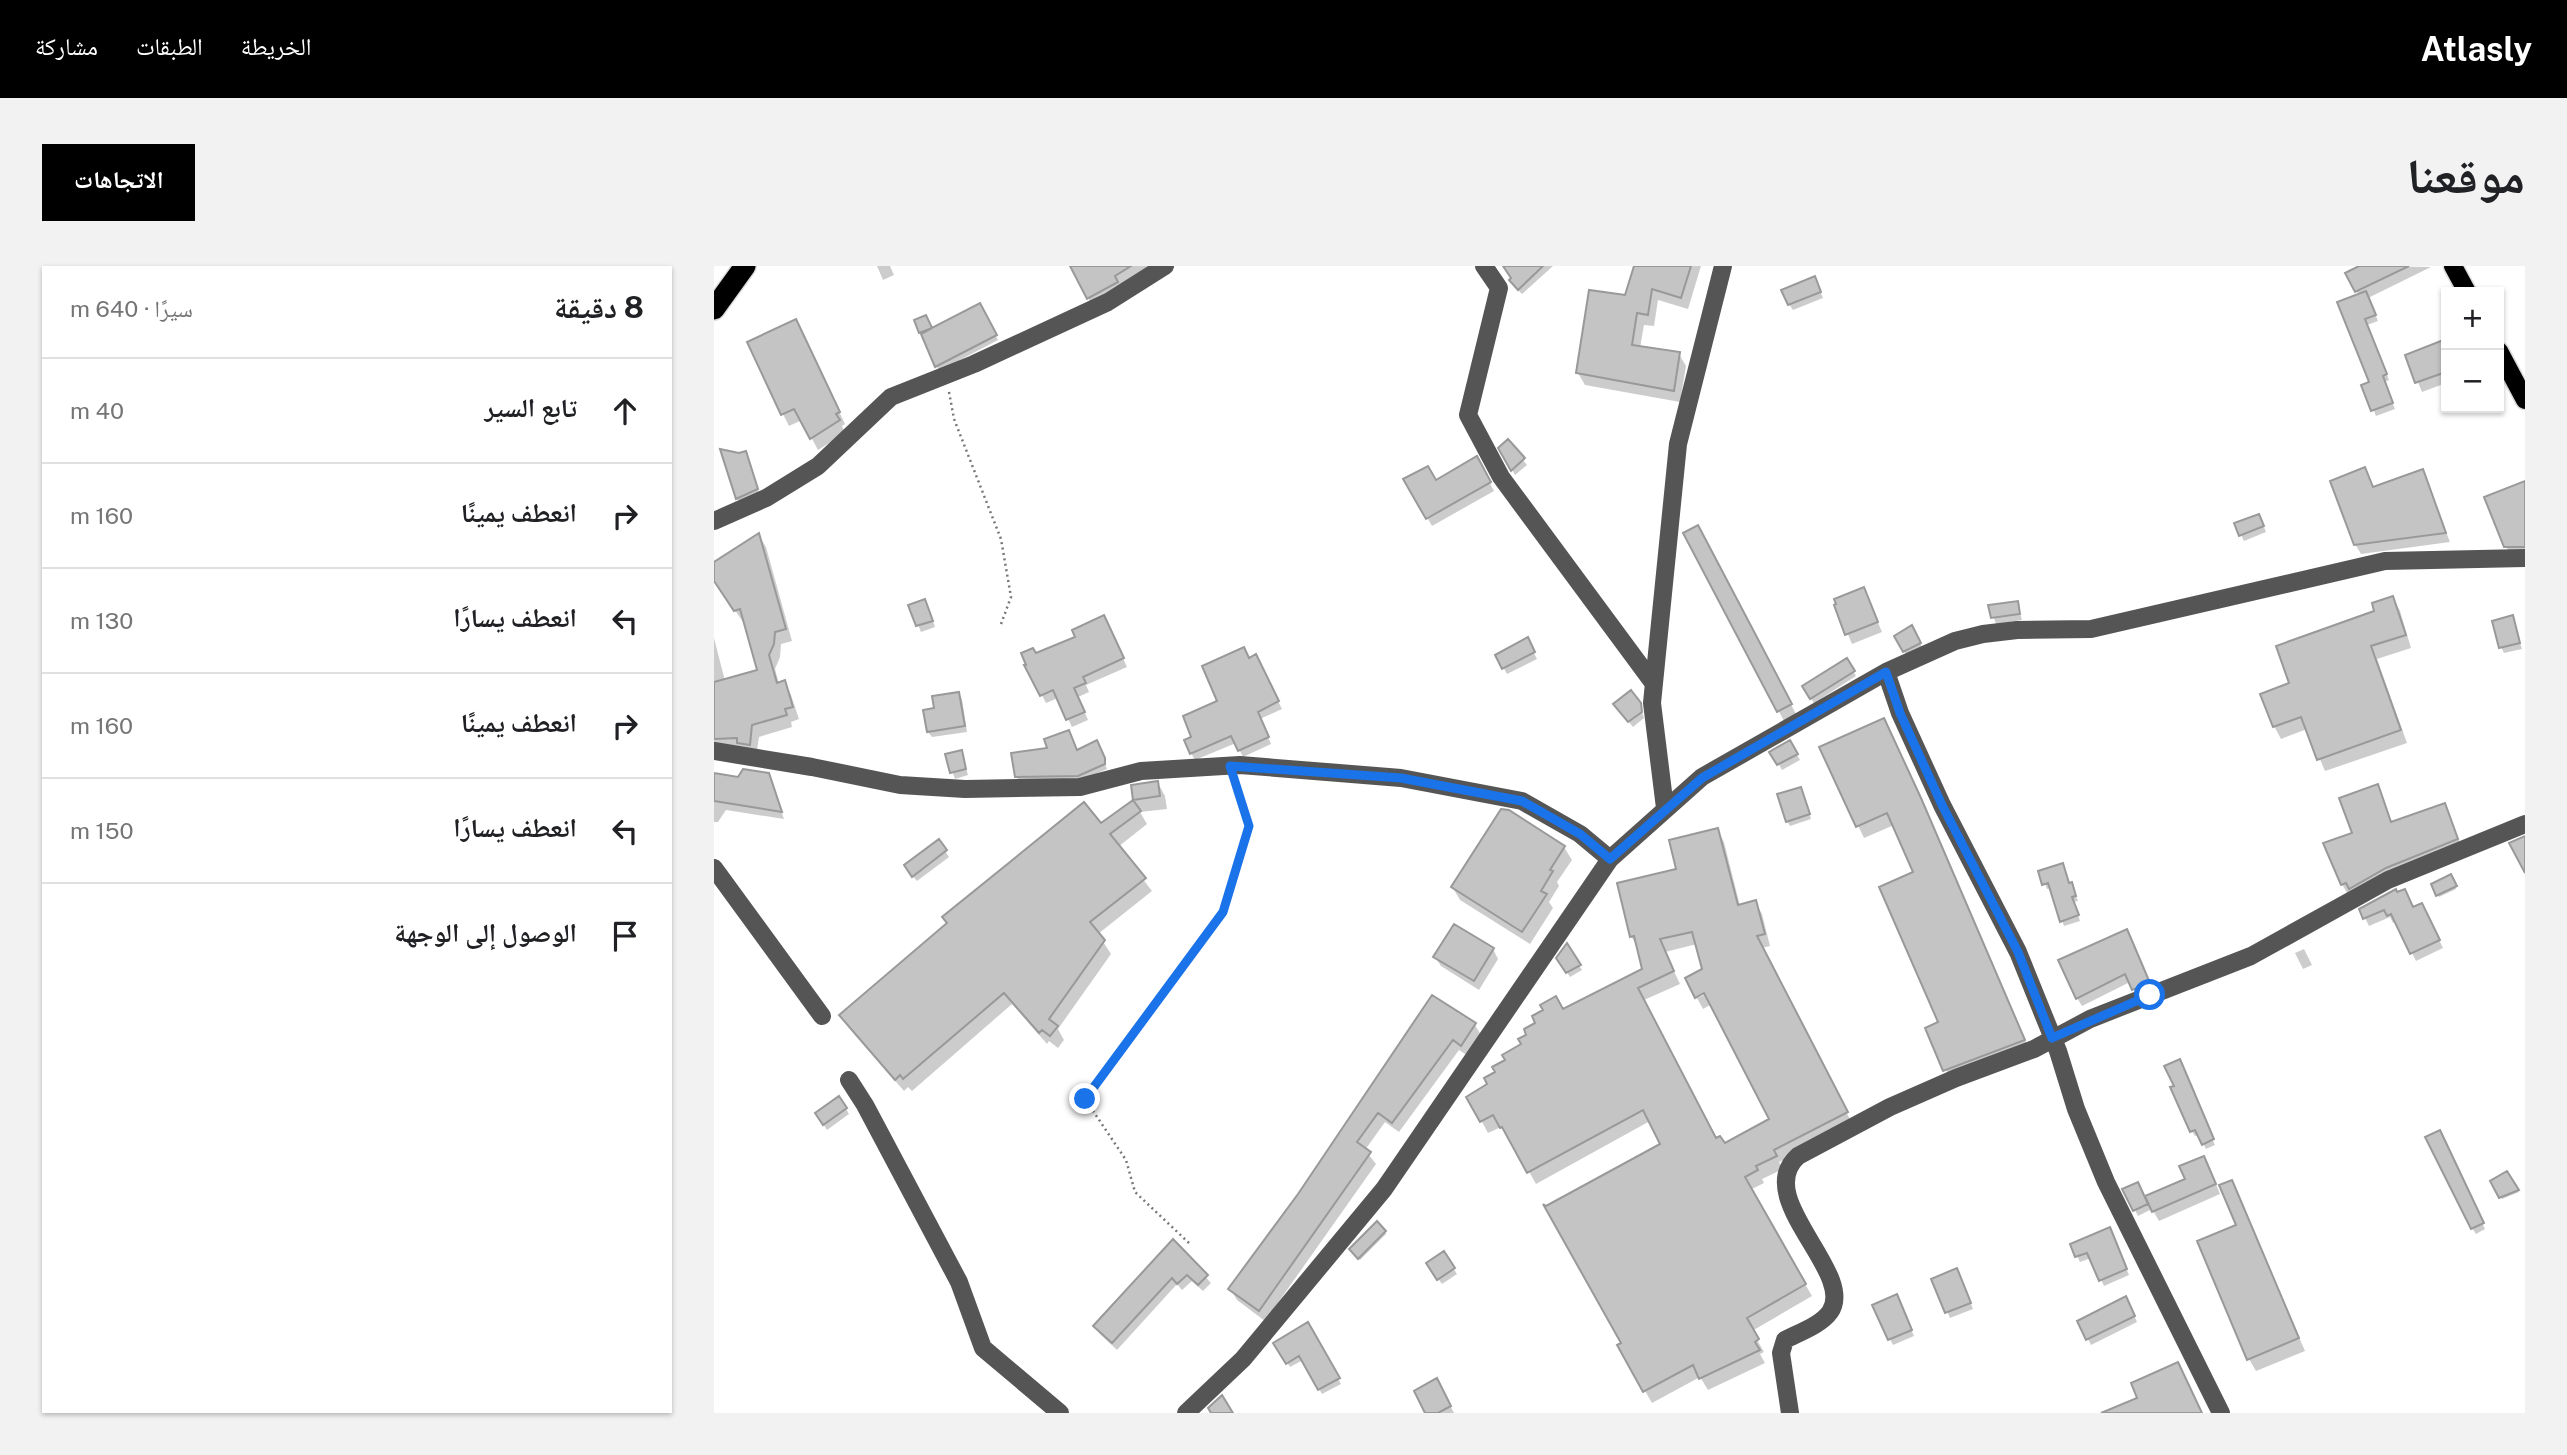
<!DOCTYPE html>
<html lang="ar">
<meta charset="utf-8">
<style>
body{margin:0;font-family:"Public Sans","Noto Naskh Arabic",sans-serif;background:#f2f2f2;color:#202124;direction:rtl}
.controls{position:absolute;right:21px;top:21px;display:grid;overflow:hidden;border-radius:0px;box-shadow:0 2px 5px #0004}
.controls button{width:63px;height:63px;display:grid;place-items:center;padding:0;border:0;border-bottom:2px solid #e0e0e0;background:#fff;color:#202124;font:35px sans-serif}
.stop{position:absolute;width:21px;height:21px;margin:-16px;border:5px solid #1a73e8;border-radius:50%;background:#fff}
.stop.end{background:#1a73e8;border-color:#fff;box-shadow:0 2px 7px #0008}
.list{margin:0;padding:0;list-style:none}
h2{display:flex;justify-content:space-between;align-items:center;height:91px;margin:0;padding:0 28px;font-size:30px}
h2 small{font-size:23px;font-weight:400;color:#757577}
.list li{display:grid;grid-template-columns:46px 1fr auto;gap:21px;align-items:center;box-sizing:border-box;height:105px;padding:0 28px;border-top:2px solid #e0e0e0}
.list b{display:block;font-size:26px;white-space:nowrap}
.list em{font-size:23px;font-style:normal;color:#757577}
.icon{flex:none;width:38px;height:38px;fill:none;stroke:currentColor;stroke-width:2;stroke-linecap:round;stroke-linejoin:round}
.map{position:relative;flex:none;width:1811px;height:1147px;overflow:hidden;direction:ltr;border-radius:0px}
header{display:flex;align-items:center;gap:42px;box-sizing:border-box;height:98px;padding:0 35px;background:#000;color:#fff}
header strong{font-size:33px}
nav{display:flex;gap:38px;margin-inline-start:auto;font-size:24px}
.intro{display:flex;align-items:center;justify-content:space-between;box-sizing:border-box;height:168px;padding:0 42px}
h1{margin:0;font-size:49px}
.button{padding:18px 32px;border-radius:0px;background:#000;color:#fff;font-size:24px;font-weight:700}
main{display:flex;gap:42px;padding:0 42px}
aside{flex:1;background:#fff;border-radius:0px;box-shadow:0 2px 5px #0004}
.map>svg:first-child{display:block}
.shadow{fill:#0003;fill-rule:evenodd}
.building{fill:#c4c4c4;stroke:#999;stroke-width:2;fill-rule:evenodd}
.lines{fill:none;stroke-linecap:round;stroke-linejoin:round}
.major-casing{stroke:#dbdbdb;stroke-width:21}
.highway-casing{stroke:#dbdbdb;stroke-width:24}
.path{stroke:#777;stroke-width:2.5;stroke-dasharray:2 3.5;stroke-linecap:butt}
.minor{stroke:#555;stroke-width:18}
.major{stroke:#000;stroke-width:18}
.highway{stroke:#000;stroke-width:21}
.route{stroke:#1a73e8;stroke-width:9}
</style>
<header>
<strong>Atlasly</strong>
<nav><a>الخريطة</a><a>الطبقات</a><a>مشاركة</a></nav>
</header>
<div class="intro"><h1>موقعنا</h1><a class="button">الاتجاهات</a></div>
<main>
<div class="map">
<svg width="1811" height="1147" viewBox="0 0 1811 1147">
<rect width="100%" height="100%" fill="#fff"/>
<path class="shadow" d="M163,0h13l4,9 -11,5z
M358,0h86l-63,45z
M790,0h49l-31,28 -8,-8 -3,-5 2,-2z
M922,0h65l-13,43 -30,-9 -4,26 -10,-1 -4,23 39,6 7,12 -6,36 -95,-17 -7,-12 48,-76z
M1649,0l68,1 -63,31 10,23 -11,4 22,55 -5,2 11,27 -19,7 -12,-30 8,-3 -13,-87 -11,-23z
M1103,18l6,14 -30,12 -4,-6z
M265,39l19,35 -59,31 -23,-50 9,-4 7,13z
M88,67l43,91 -3,2 3,7 -27,17 -16,-30 -13,6 -6,-12z
M1732,75v42l-24,9 -15,-36z
M794,175l19,24 -12,10 -15,-27z
M34,193l12,37 -20,8 -3,-6z
M763,193l17,32 -62,35 -26,-46 29,2z
M1651,204l9,18 48,-17 28,71 -89,12 -6,-10z
M1811,217v76l-12,1 -7,-14z
M1548,256l4,10 -22,9 -3,-6z
M971,268l18,3 93,177 -12,7z
M45,270l7,11 26,94 -11,3 -1,13 -5,12 4,15 5,-2 7,13 8,24 -8,3 1,5 -33,10 -3,20 -42,-7v-112l11,43 34,-10 -14,-49h-2l-29,-42v-16z
M1679,332l7,13 11,37 -34,11 30,84 -82,28 -18,-42 -26,10 -7,-13 17,-42z
M1154,333l14,33 -30,12 -16,-38z
M1303,337l5,17 -26,4 -6,-17z
M197,341h17l7,20 -14,5z
M1798,352l10,31 -18,4 -3,-6z
M394,360l19,41 -41,18 3,7 -11,5 10,23 -16,7 -14,-29 -12,5 -19,-37 8,-11z
M1197,361l12,22 -16,8 -10,-20z
M813,374l10,19 -30,15 -10,-18z
M535,394l10,3 23,46 -22,10 11,25 -28,13 -7,-14 -41,17 -4,-7 3,-15z
M1132,394l10,16 -42,27 -10,-16z
M244,428l4,5 5,33 -35,5 -4,-5 8,-22z
M925,438l5,14 -11,9 -14,-17z
M1076,477l10,17 -18,10 -10,-18z
M385,482l8,21 -25,11 -63,1 -3,-5 61,-24z
M1107,482l106,64 103,240 -78,30 -25,-53 14,-6 -26,-150 -21,-48 -30,13z
M247,486l7,23 -13,4 -8,-23z
M0,508l25,5 29,-5 16,45 -58,-9 -8,12h-4z
M444,517l7,13 2,13 -27,3 7,12 -29,23 34,44 -54,43 13,20 -53,75 6,11 -6,8 -9,-7 -2,3 -35,-40 -100,87 -4,-4 -4,4 -55,-63 -7,-12 293,-215 -2,-14z
M1663,520l15,37 53,-18 17,43 -115,45 -5,-9 12,-50z
M1089,527l8,26 -21,7 -3,-5z
M1003,564l7,12 16,64 15,-4 7,12 8,32 -8,2 91,177 -74,37 4,7 -21,10 2,4 -14,7 62,106 -60,35 12,21 -4,2 5,9 -57,27 -8,-13 -48,26 -33,-57 4,-2 39,-200 -12,-23 -114,63 -26,-46 -2,1 -7,-12 -13,6 -19,-35 20,-13 34,-40 40,-34 81,-41 -6,-22 -7,-12 47,-65zM983,678l16,47 -16,7 6,11 9,-5 59,116 -47,26 -8,-6 -72,-140 36,-16 -15,-32z
M225,576l10,15 -32,24 -8,-9z
M850,581l8,13 -15,22 2,4 -10,16 4,6 -23,36 -70,-44 -7,-12z
M1326,606l31,12 7,17 -4,1 6,19 -16,5 -13,-38 -4,1z
M1736,610l6,13 -17,8 -6,-12z
M1699,643l13,4 17,35 -27,13 -20,-40 -3,2 -3,-6 -21,9 -8,-16z
M1417,674l22,51 -15,7 -8,-16 -48,24 -5,-8z
M852,680l16,24 -12,7 -12,-19z
M779,683l5,10 -19,31 -38,-24 -6,-9z
M1590,683l8,16 -9,4 -8,-16z
M719,731l42,28 6,10 -13,21 -9,-6 -60,82 -14,-10 -20,28 11,14 -111,157 -28,-21 -6,-10 69,-95z
M1465,795l14,26 -3,2 25,56 -9,4 -7,-14 -4,1 -3,-5 -16,-44z
M132,843l3,5 -22,16 -7,-11z
M1729,872l42,91 -9,5 -4,-6z
M1495,901l11,27 -61,27 -7,-12 -14,7 -13,-26 19,8 43,-18z
M1792,907l13,19 -17,7 -10,-17z
M1517,916l74,169 -49,20 -7,-12 -11,-133z
M671,966l1,2 -26,26 -8,-8z
M1398,969l17,40 -25,11 -13,-28 -11,4 -8,-17z
M459,976l38,41 -8,8 -11,-10 -10,9 -5,-6 -60,66 -17,-16 -4,-7z
M739,1002l4,6 -15,10 -10,-14z
M1246,1010l13,33 -23,9 -16,-38z
M1185,1036l15,34 -21,9 -3,-6z
M1415,1038l8,18 -46,23 -12,-24z
M593,1058l34,60 -19,10 -19,-34 -13,7 -14,-23z
M723,1114l17,33h-27z"/>
<path class="building" d="M356,0h61l-16,10 3,6 -31,17z
M789,0h40l-25,24 -9,-10 2,-2z
M920,0h57l-10,32 -29,-9 -4,26 -11,-2 -5,32 48,7 -6,39 -98,-18 13,-83 36,5z
M1645,0h50l-54,26 -10,-19z
M1101,10l6,16 -33,13 -7,-15z
M1652,25l10,24 -11,4 22,55 -4,2 10,27 -22,8 -10,-26 8,-3 -32,-80z
M266,37l17,32 -62,32 -14,-33 11,-6 -13,5 -5,-13 12,-5 6,13z
M82,53l44,93 -4,2 4,6 -30,19 -16,-30 -13,6 -34,-73z
M1732,73v33l-31,11 -10,-28z
M794,173l17,19 -14,13 -13,-23z
M6,183l19,4 7,-2 12,38 -22,10z
M763,190l14,26 -65,37 -23,-40 25,-13 8,14z
M1651,201l8,20 50,-18 23,64 -92,12 -24,-64z
M1811,215v66h-21l-20,-50z
M1545,248l5,12 -25,10 -5,-13z
M984,259l94,179 -15,8 -94,-179z
M45,267l27,96 -11,3 -1,12 -5,11 8,28 8,-3 8,27 -8,2 2,6 -35,10 -2,20 -13,-2v-5l-23,1v-57l43,-12 -17,-61 -6,2 -20,-30v-19z
M1150,321l14,35 -33,13 -11,-30 2,-1 -2,-5z
M1679,330l13,39 -35,11 30,84 -84,30 -16,-43 -28,10 -13,-33 29,-11 -13,-37 98,-35 -2,-8z
M211,333l8,22 -17,5 -8,-21z
M1304,335l2,13 -29,4 -3,-13z
M390,349l20,43 -41,19 3,6 -12,5 11,24 -19,8 -13,-30 -13,6 -16,-31h2l-5,-12 12,-5 3,5 39,-16 -3,-7z
M1799,349l7,28 -21,5 -7,-27z
M1198,359l9,18 -18,9 -9,-16z
M814,371l7,15 -33,17 -7,-14z
M530,381l5,11 7,-4 23,47 -21,11 11,25 -31,14 -7,-15 -41,18 -6,-14 7,-3 -8,-21 34,-15 -15,-35z
M1133,392l8,13 -45,28 -8,-13z
M917,424l10,13 1,9 -14,10 -15,-18z
M245,426l6,34 -38,6 -4,-22 11,-2 -2,-12z
M1170,452l37,80 104,242 -82,31 -18,-43 13,-6 -59,-135 34,-15 -26,-59 -31,14 -37,-80z
M355,464l8,20 20,-10 8,18v6l-27,12 -63,1 -4,-24 36,-5 -3,-9z
M1076,474l8,14 -21,11 -8,-13z
M248,484l4,19 -16,4 -5,-19z
M29,503l26,4 13,39 -68,-11v-28l24,4z
M444,515l2,15 -27,4 8,11 -31,23 36,44 -56,44 15,18 -56,79 9,7 -8,10 -8,-6 -3,3 -35,-40 -101,86 -3,-4 -5,5 -56,-65 108,-92 -5,-6 142,-115 17,21 32,-23 -2,-15z
M1664,518l13,38 54,-19 13,36 -72,29 -37,21 -3,-6 -5,2 -18,-42 29,-10 -13,-35z
M1087,521l9,27 -24,8 -9,-28z
M787,543l8,1 56,36 -15,24 3,1 -12,20 6,3 -25,38 -71,-45z
M1004,562l20,77 18,-5 9,34 -8,2 91,176 -74,38 3,6 -21,10 2,4 -13,7 61,107 -59,34 12,21 -4,3 5,8 -61,29 -6,-14 -50,27 -26,-47 4,-2 -78,-139 3,2 114,-62 -17,-34 -116,63 -25,-46 -2,1 -7,-13 -13,7 -14,-25 21,-13 -3,-6 11,-6 -3,-5 13,-7 -3,-5 19,-11 -3,-5 8,-4 -2,-6 11,-6 -3,-7 11,-6 -3,-5 16,-9 7,13 79,-40 -8,-33 -4,1 -13,-54 59,-14 -7,-29zM978,666l10,37 -17,9 10,20 9,-5 65,126 -44,24 -5,-7 -4,2 -78,-150 36,-17 -14,-32z
M1811,570v37l-16,-30z
M225,573l8,11 -35,27 -8,-12z
M1349,597l6,20 3,-1 4,14 -4,1 7,18 -19,7 -12,-39 -6,2 -4,-14z
M1737,608l6,12 -21,10 -5,-12z
M1682,623l1,3 8,-3 8,18 9,-4 18,37 -30,14 -19,-40 -4,2 -3,-6 -21,9 -4,-10z
M740,658l40,24 -20,33 -41,-24z
M1413,663l23,54 -18,7 -7,-16 -49,25 -18,-39z
M853,677l14,22 -15,8 -10,-15z
M718,729l44,28 -15,23 -8,-6 -61,83 -14,-10 -21,29 14,10 -112,159 -31,-22 70,-95z
M1466,793l34,80 -12,6 -7,-15 -5,2 -20,-45 4,-1 -10,-20z
M125,830l8,12 -24,17 -8,-12z
M1726,864l44,93 -13,6 -46,-92z
M1490,890l12,28 -64,28 -7,-16 40,-17 -6,-13z
M1793,905l12,19 -20,8 -9,-17z
M1518,914l67,158 -52,22 -50,-119 39,-16 -17,-40z
M1424,916l10,22 -15,7 -11,-22z
M663,955l9,10 -28,28 -9,-10z
M1396,961l17,42 -28,12 -12,-28 -12,4 -5,-13z
M459,973l35,36 -10,10 -11,-10 -10,9 -5,-6 -60,65 -19,-17z
M730,985l11,17 -18,12 -11,-17z
M1243,1002l14,35 -26,10 -14,-34z
M1183,1028l15,36 -24,10 -16,-35z
M1412,1030l9,20 -49,24 -9,-19z
M594,1056l32,56 -22,12 -19,-34 -13,8 -13,-21z
M1464,1096l24,51h-101l36,-15 -6,-15z
M723,1112l14,28 -13,7h-13l-11,-22z
M508,1129l11,18h-22l-3,-5z"/>
<g class="lines">
<defs>
<path id="major" d="M1739,0l14,26
M1785,85l26,49"/>
<path id="highway" d="M0,43l31,-43"/>
</defs>
<use href="#major" class="major-casing"/>
<use href="#highway" class="highway-casing"/>
<path class="path" d="M235,126l5,27 47,120 10,58 -10,27
M475,977l-54,-51 -9,-32 -41,-61 138,-187 26,-86 -13,-43"/>
<path class="minor" d="M770,0l15,22 -31,127 33,62 153,207
M0,255l52,-23 52,-32 73,-69 83,-33 134,-62 57,-36
M1172,406l14,41 42,92 76,147 40,99 18,58 30,73 115,231
M0,485l98,16 88,18 65,4 115,-2 61,-16 99,-6 161,13 121,23 58,33 30,25
M951,542l-13,-105 26,-259 45,-178
M0,602l108,148
M135,814l16,25 94,177 24,66 77,65
M472,1147l57,-54 141,-170 226,-330 92,-82 184,-105 69,-31 28,-7 34,-4 74,-1 294,-68 140,-3
M1076,1147l-9,-60 4,-13c13,-7 36,-15 45,-28 27,-39 -79,-114 -32,-156l92,-49 66,-29 78,-29 56,-30 161,-63 137,-76 137,-56"/>
<use href="#major" class="major"/>
<use href="#highway" class="highway"/>
</g>
<g class="lines">
<path class="route" d="M371,833l138,-187 26,-86 -19,-60 171,12 121,23 58,33 30,25 92,-81 184,-106 14,41 42,92 76,147 34,86 98,-43"/>
</g>
</svg>
<div class="controls">
<button>+</button>
<button>−</button>
</div>
<div class="stop" style="left:1436px;top:729px"></div>
<div class="stop end" style="left:371px;top:833px"></div>
</div>
<aside>
<h2>8 دقيقة<small>سيرًا · 640 m</small></h2>
<ul class="list">
<li><svg class="icon" aria-label="ahead" viewBox="0 0 24 24"><path d="M12 20V5M6 11l6-6 6 6"/></svg><div><b>تابع السير</b></div><em>40 m</em></li>
<li><svg class="icon" aria-label="right" viewBox="0 0 24 24"><path d="M7 20v-9h11M14 6l5 5-5 5"/></svg><div><b>انعطف يمينًا</b></div><em>160 m</em></li>
<li><svg class="icon" aria-label="left" viewBox="0 0 24 24"><path d="M17 20v-9H6M10 6l-5 5 5 5"/></svg><div><b>انعطف يسارًا</b></div><em>130 m</em></li>
<li><svg class="icon" aria-label="right" viewBox="0 0 24 24"><path d="M7 20v-9h11M14 6l5 5-5 5"/></svg><div><b>انعطف يمينًا</b></div><em>160 m</em></li>
<li><svg class="icon" aria-label="left" viewBox="0 0 24 24"><path d="M17 20v-9H6M10 6l-5 5 5 5"/></svg><div><b>انعطف يسارًا</b></div><em>150 m</em></li>
<li><svg class="icon" aria-label="arrive" viewBox="0 0 24 24"><path d="M6 21V4h12l-3 4 3 4H6"/></svg><div><b>الوصول إلى الوجهة</b></div></li>
</ul>
</aside>
</main>
